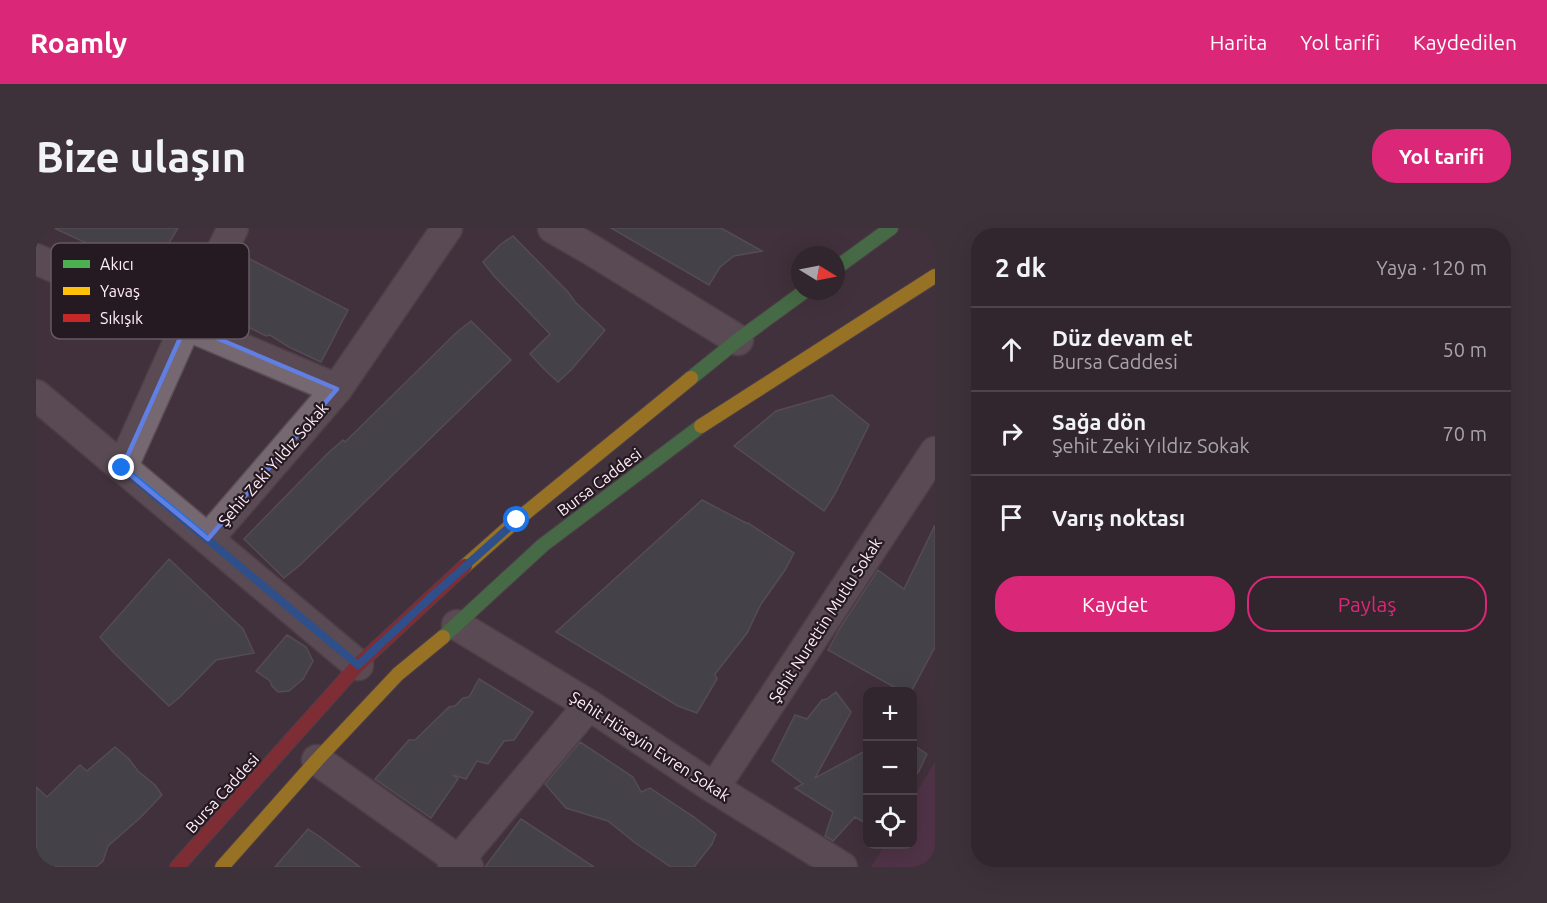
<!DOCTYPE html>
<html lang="tr">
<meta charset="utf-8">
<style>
body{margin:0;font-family:Ubuntu,sans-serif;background:#3d323a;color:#f1f3f6}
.controls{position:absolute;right:18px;bottom:18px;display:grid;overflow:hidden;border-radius:12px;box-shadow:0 6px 24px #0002}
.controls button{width:54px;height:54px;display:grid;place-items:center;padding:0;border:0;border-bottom:2px solid #4d434a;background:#32262e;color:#f1f3f6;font:30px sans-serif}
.compass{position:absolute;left:755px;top:18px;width:54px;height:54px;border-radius:50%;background:#32262e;box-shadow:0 6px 24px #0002;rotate:100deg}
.stop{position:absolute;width:18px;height:18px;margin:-14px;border:4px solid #1a73e8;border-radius:50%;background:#fff}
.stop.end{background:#1a73e8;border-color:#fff;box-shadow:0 2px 6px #0008}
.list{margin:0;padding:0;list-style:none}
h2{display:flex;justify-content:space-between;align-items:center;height:78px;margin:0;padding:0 24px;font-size:26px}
h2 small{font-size:20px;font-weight:400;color:#a8a5aa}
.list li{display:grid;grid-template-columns:39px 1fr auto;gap:18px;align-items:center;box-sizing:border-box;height:84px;padding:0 24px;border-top:2px solid #4d434a}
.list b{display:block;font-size:22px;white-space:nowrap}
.list p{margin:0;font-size:20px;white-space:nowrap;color:#a8a5aa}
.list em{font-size:20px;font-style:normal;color:#a8a5aa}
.actions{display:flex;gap:12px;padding:18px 24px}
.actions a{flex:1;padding:14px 0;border:2px solid #db2777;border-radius:24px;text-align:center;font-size:21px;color:#db2777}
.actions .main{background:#db2777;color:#fff}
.icon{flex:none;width:33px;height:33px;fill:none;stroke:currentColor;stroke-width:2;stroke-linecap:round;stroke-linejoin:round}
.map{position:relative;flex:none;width:899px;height:639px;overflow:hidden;border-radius:24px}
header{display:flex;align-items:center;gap:36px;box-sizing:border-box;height:84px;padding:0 30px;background:#db2777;color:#fff}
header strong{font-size:28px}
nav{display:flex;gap:33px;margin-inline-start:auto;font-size:21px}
.intro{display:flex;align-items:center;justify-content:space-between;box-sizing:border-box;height:144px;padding:0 36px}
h1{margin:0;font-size:42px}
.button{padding:15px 27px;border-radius:24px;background:#db2777;color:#fff;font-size:21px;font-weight:700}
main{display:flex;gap:36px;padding:0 36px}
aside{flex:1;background:#32262e;border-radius:24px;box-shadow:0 6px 24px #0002}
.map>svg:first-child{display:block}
.green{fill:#633554}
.building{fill:#495458;stroke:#6a6b6f;stroke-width:1.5}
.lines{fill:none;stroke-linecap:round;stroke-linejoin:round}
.street-casing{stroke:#5b4e56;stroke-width:33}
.fast-casing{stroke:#5b4e56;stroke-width:16}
.slow-casing{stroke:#5b4e56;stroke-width:16}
.jam-casing{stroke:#5b4e56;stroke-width:16}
.street{stroke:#756871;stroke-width:30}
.fast{stroke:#4caf50;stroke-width:14}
.slow{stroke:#ffc107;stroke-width:14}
.jam{stroke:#c62828;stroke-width:14}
.route{stroke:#1a73e8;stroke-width:8}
.marked{fill:none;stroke:#617ee2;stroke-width:4.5;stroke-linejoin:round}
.labels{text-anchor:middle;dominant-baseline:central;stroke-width:4.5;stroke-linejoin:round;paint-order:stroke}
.street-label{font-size:16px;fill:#ffedf8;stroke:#261a22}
.key{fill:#261a22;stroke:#675962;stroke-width:1.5}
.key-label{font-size:16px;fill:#ffedf8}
</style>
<header>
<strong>Roamly</strong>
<nav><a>Harita</a><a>Yol tarifi</a><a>Kaydedilen</a></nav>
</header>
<div class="intro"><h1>Bize ulaşın</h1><a class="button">Yol tarifi</a></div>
<main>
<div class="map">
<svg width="899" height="639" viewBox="0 0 899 639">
<rect width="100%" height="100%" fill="#42323d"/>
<path class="green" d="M899,534v105h-64l14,-22 27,-1 1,-45z"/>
<path class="building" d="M18,0h124l-27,45z
M575,0h110l41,23 -28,5 -14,11 -11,18z
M477,8l55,56 7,10 30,28 -34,40 -13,12 -13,-12 -15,-16 20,-20 -56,-58 -11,-14 18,-18z
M208,28l104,54 -27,52 -32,-15 -19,-12 -4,1 -31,-16 -16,-11z
M435,93l40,39 -211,205 -16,13 -40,-39 83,-85 16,-14 2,2 111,-109z
M796,167l37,30 -33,67 -12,19 -90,-65 42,-35z
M666,272l44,23h2l46,30 -9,17 -24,34 -14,29 -32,41 2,5 -20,34 -19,-7 -122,-74z
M899,297v122l-24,45h-8l-75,-42 12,-22 38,-58 26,19z
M133,331l74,70 11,24 -38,7 -36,37 -11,9 -55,-53 -14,-16z
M251,407l19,12 7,14 -10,18 -14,12 -11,1 -6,-6 -2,-5 -14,-10z
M443,451l54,33 -19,28 -10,1 -16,23 -11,-3 -11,18 -13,-4 5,4 -27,39 -56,-39 34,-39h6l34,-33 6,-1 8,-8 6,-1z
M800,464l15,20 -36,66 52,-28v74l-12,-7 -22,24 -8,-5 8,-24 -38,-24 8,-4 -31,-23 23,-46 12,4 15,-19 5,-1z
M544,514l53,35 8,15 9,-4 44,29 22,17 -4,10 -18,23h-23l-37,-25 -26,-21 -42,-13 -21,-24z
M876,516l15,10 -8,17 -7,9z
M79,519l14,12 9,12 17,14 7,10 -22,23 -32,28 -5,15 -7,6h-60v-80l11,10 33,-32 7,6z
M485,591l73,48h-109z
M272,601l12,8 40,30h-85z"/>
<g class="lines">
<defs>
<path id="street" d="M517,0l35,20 150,92
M0,31l150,66 151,64
M0,167l322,270
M86,240l64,-143 47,-97
M172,311l129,-150 110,-161
M421,397l132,80 125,83 128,79
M281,532l151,107
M678,560l221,-336
M417,639l136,-162"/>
<path id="fast" d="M800,40l55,-40
M655,150l47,-38 67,-49
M407,409l100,-92 158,-119"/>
<path id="slow" d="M665,198l234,-150
M429,338l52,-46 174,-142
M186,639l95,-107 81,-86 45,-37"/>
<path id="jam" d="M141,639l181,-202 107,-99"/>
</defs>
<use href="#street" class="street-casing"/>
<use href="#fast" class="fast-casing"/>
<use href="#slow" class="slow-casing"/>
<use href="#jam" class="jam-casing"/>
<use href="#street" class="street"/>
<use href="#fast" class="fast"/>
<use href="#slow" class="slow"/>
<use href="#jam" class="jam"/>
</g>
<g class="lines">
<path class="route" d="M86,240l236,197 73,-68 86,-77"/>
</g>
<path d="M0 0H899V639H0ZM150,97l151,64 -129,150 -86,-71z" fill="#42323d" fill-opacity=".55" fill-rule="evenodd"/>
<path class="marked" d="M150,97l151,64 -129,150 -86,-71z"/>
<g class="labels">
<g class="street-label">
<text transform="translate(237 236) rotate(-49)">Şehit Zeki Yıldız Sokak</text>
<text transform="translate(563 254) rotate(-37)">Bursa Caddesi</text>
<text transform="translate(789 392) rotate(-57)">Şehit Nurettin Mutlu Sokak</text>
<text transform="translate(614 518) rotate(33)">Şehit Hüseyin Evren Sokak</text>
<text transform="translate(186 565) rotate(-48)">Bursa Caddesi</text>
</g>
</g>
<rect x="15" y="15" width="198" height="96" rx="9" class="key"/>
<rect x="27" y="32" width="27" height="8" fill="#4caf50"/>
<rect x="27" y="59" width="27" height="8" fill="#ffc107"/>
<rect x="27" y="86" width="27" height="8" fill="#c62828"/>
<g class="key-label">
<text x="64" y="42">Akıcı</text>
<text x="64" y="69">Yavaş</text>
<text x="64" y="96">Sıkışık</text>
</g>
</svg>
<div class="controls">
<button>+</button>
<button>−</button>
<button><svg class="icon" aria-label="locate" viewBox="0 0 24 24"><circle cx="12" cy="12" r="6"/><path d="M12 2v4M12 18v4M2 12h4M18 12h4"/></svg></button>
</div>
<svg class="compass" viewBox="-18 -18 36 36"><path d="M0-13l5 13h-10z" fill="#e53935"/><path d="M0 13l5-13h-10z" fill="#a8a5aa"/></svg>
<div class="stop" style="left:481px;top:292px"></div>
<div class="stop end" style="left:86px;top:240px"></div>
</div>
<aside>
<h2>2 dk<small>Yaya · 120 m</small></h2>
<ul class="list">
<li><svg class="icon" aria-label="ahead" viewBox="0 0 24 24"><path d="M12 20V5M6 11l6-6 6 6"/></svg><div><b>Düz devam et</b><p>Bursa Caddesi</p></div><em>50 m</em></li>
<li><svg class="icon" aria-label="right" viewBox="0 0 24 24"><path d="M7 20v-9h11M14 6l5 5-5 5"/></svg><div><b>Sağa dön</b><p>Şehit Zeki Yıldız Sokak</p></div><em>70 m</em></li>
<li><svg class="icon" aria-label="arrive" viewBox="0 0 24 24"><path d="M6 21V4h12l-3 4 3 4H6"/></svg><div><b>Varış noktası</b></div></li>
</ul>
<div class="actions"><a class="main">Kaydet</a><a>Paylaş</a></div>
</aside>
</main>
